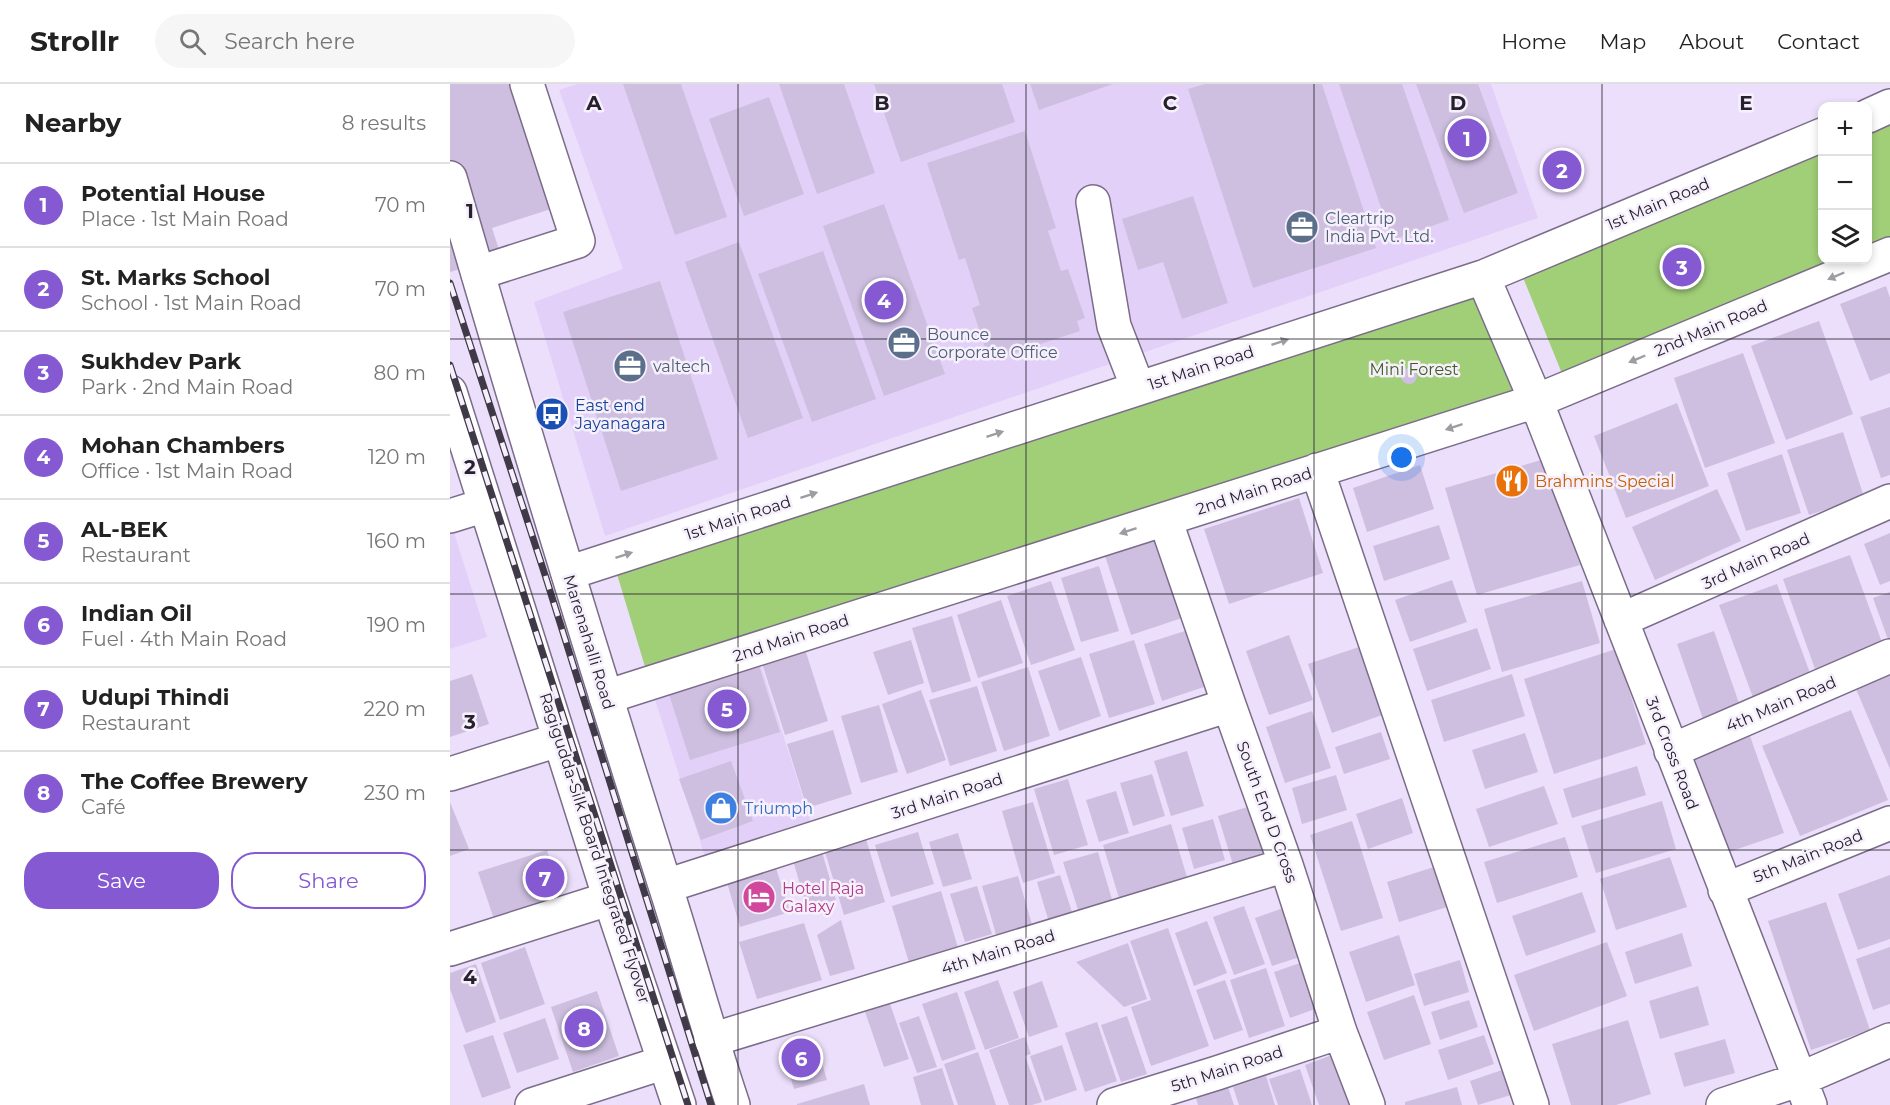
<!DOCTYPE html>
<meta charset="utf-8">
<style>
body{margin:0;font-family:Montserrat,sans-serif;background:#f6f6f6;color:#222}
.controls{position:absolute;right:18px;top:18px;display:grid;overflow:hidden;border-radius:12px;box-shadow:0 3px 9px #0003}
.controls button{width:54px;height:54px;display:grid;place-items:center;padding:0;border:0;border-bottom:2px solid #e0e0e0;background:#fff;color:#222;font:30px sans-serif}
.you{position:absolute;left:952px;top:374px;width:21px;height:21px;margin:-15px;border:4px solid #fff;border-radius:50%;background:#1a73e8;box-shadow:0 0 0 9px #1a73e833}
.badge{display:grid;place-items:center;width:39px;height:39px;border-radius:50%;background:#8459d2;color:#fff;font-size:20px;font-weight:700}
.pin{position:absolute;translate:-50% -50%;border:3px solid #fff;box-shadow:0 2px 6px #0006}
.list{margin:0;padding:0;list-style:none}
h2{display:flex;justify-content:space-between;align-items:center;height:78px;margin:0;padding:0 24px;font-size:26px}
h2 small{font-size:20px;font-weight:400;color:#767676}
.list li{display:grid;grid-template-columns:39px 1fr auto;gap:18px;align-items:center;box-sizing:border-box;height:84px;padding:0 24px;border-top:2px solid #e0e0e0}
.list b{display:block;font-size:22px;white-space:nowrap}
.list p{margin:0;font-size:20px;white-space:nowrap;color:#767676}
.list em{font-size:20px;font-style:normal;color:#767676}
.actions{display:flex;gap:12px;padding:18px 24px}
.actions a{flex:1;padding:14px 0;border:2px solid #8459d2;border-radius:24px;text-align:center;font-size:21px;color:#8459d2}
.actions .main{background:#8459d2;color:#fff}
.icon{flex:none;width:33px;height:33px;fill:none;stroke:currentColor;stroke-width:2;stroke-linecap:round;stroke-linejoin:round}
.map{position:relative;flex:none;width:1440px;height:1021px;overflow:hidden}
header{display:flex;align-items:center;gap:36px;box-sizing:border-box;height:84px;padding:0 30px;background:#fff;border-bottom:2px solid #e0e0e0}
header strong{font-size:28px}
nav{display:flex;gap:33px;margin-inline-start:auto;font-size:21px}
.search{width:420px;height:54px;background:#f6f6f6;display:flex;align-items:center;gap:15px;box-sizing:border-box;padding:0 21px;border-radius:33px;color:#767676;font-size:22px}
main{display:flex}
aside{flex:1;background:#fff}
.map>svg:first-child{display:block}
.built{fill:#e3d0f9}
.green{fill:#a1cf78}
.building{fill:#cebfe0}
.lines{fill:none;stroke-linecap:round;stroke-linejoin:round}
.minor-casing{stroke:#7b6d8a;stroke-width:36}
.major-casing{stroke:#7b6d8a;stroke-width:36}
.minor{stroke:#fff;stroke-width:33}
.major{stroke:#fff;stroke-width:33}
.rail-casing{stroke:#403948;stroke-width:7}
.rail{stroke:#f6f0fd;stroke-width:4.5;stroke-dasharray:14;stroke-linecap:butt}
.oneway{fill:#9e9ba1}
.grid{fill:none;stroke:#27212e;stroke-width:1.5;stroke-opacity:0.55}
.labels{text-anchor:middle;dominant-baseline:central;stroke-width:5;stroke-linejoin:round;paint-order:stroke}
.street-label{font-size:16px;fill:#27212e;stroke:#f6f0fd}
.service-label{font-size:16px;fill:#4e5e75;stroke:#f6f0fd;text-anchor:start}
.park-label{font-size:16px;fill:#3f5d1f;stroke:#f6f0fd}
.transit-label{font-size:16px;fill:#164399;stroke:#f6f0fd;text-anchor:start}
.food-label{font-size:16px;fill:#c56008;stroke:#f6f0fd;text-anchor:start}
.shop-label{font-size:16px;fill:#366cbe;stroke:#f6f0fd;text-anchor:start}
.hotel-label{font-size:16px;fill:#b23c85;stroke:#f6f0fd;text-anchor:start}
.grid-label{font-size:20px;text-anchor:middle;font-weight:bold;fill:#27212e;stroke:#f6f0fd;stroke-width:5;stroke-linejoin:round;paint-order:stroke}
</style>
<header>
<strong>Strollr</strong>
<div class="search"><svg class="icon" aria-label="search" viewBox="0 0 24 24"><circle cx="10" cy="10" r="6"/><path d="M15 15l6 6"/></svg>Search here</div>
<nav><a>Home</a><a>Map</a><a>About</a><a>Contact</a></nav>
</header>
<main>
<aside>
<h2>Nearby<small>8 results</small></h2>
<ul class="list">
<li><span class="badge">1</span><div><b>Potential House</b><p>Place · 1st Main Road</p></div><em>70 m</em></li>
<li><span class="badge">2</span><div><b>St. Marks School</b><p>School · 1st Main Road</p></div><em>70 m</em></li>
<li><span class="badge">3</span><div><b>Sukhdev Park</b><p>Park · 2nd Main Road</p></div><em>80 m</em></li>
<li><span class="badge">4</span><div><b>Mohan Chambers</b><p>Office · 1st Main Road</p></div><em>120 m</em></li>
<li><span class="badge">5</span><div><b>AL-BEK</b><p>Restaurant</p></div><em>160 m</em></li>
<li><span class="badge">6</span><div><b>Indian Oil</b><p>Fuel · 4th Main Road</p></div><em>190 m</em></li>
<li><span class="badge">7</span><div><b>Udupi Thindi</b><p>Restaurant</p></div><em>220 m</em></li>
<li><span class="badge">8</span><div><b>The Coffee Brewery</b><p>Café</p></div><em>230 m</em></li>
</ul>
<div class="actions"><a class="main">Save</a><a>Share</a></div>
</aside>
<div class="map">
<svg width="1440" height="1021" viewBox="0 0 1440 1021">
<rect width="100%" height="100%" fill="#ecdffb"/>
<path class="built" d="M127,0h914l47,134 -933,318 -71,-234 89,-33 -64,-179z
M0,436l37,117 -37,12z
M307,569l55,173 -106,34 -55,-173z"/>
<path class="green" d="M1440,37v118l-22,10v-119z
M1372,65v111h20l-279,116 -41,-101z
M1029,208l43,100 -876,278 -30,-99z"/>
<path class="building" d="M0,0h83l37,119 -78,25 9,28 -51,16z
M173,0h58l46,133 -52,18z
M329,0h65l31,89 -58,21z
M424,0h128l13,38 -114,40z
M580,0h83l-74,26z
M755,0h117l54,164 -123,40 -65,-199z
M889,0h63l47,136 -57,20z
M966,0h62l40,109 -54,20z
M319,13l35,97 -60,22 -35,-97z
M575,47l31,97 -8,3 13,40 7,-2 17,49 -8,3 3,10 -82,27 -3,-9 -9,2 -14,-43 8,-3 -15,-47 -6,2 -32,-97z
M743,112l35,107 -46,16 -19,-57 -25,8 -16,-51z
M434,120l61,170 -61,22 -61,-170z
M289,158l64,176 -55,20 -63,-176z
M373,167l53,148 -64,23 -54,-148z
M210,197l58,178 -97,32 -58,-179z
M1436,202l4,12v75l-20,8 -30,-77z
M1369,237l34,93 -67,26 -35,-94z
M1293,269l32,90 -70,25 -31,-90z
M951 292a8 8 0 1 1 16 0a8 8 0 1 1-16 0Z
M1227,319l32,83 -83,32 -32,-82z
M1440,323v68l-9,3 -21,-61z
M1393,348l21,65 -55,18 -22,-65z
M1332,370l19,59 -55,18 -19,-58z
M1098,374l32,107 -103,30 -32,-107z
M970,381l14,44 -67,23 -14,-44z
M1267,405l24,52 -86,39 -23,-53z
M849,414l24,75 -94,31 -25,-75z
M989,441l11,34 -66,22 -11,-35z
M1440,449v48l-10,4 -16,-41z
M708,454l27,79 -54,18 -26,-79z
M1400,471l34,93 -68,24 -33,-93z
M649,482l20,65 -38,11 -20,-64z
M1002,496l15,42 -57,20 -15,-42z
M601,497l24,69 -44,15 -24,-69z
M1132,497l18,62 -98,29 -18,-63z
M1327,500l36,97 -58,22 -36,-98z
M1440,508v53l-17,-47z
M551,516l22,63 -45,15 -21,-63z
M502,532l19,65 -39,12 -20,-65z
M1027,544l14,41 -64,22 -14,-42z
M735,547l19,56 -42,14 -18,-57z
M1264,547l26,75 -37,13 -26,-75z
M839,551l24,65 -44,15 -23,-64z
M461,556l13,43 -36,12 -15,-43z
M684,556l21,64 -46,14 -20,-64z
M354,562l24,75 -43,14 -24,-75z
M909,563l23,68 -50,18 -24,-69z
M1166,565l30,95 -92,30 -30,-95z
M306,572l24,76 -90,28 -24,-75z
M631,573l20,59 -42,15 -21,-60z
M1440,582v103l-37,-87z
M578,583l22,69 -46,15 -23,-69z
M22,590l17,50 -39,13v-56z
M1062,590l13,42 -81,26 -13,-42z
M527,602l20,65 -47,15 -21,-66z
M471,606l25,70 -39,14 -25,-70z
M429,621l19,67 -37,11 -20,-67z
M1401,626l37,90 -88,36 -38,-90z
M862,627l19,57 -46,15 -19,-56z
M383,646l19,64 -45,14 -20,-64z
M931,648l9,27 -46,15 -9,-27z
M1075,649l13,39 -53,17 -13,-39z
M1300,652l34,97 -61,21 -33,-97z
M737,667l17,55 -33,10 -17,-55z
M281,677l22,60 -52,19 -22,-61z
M1187,682l9,29 -74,23 -9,-29z
M702,690l13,42 -32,10 -13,-43z
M886,691l11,35 -45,14 -10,-36z
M618,695l20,66 -34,10 -20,-66z
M1094,702l14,38 -69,23 -13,-38z
M666,707l13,42 -30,9 -13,-42z
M952,714l11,35 -45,16 -12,-35z
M1212,717l14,48 -80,24 -15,-47z
M0,718l19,47 -19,7z
M583,718l22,71 -32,10 -21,-72z
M804,721l17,55 -36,11 -17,-55z
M763,735l12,41 -31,9 -12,-41z
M902,737l31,97 -42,13 -31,-96z
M721,740l16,53 -68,21 -16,-53z
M468,748l16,52 -43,13 -16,-52z
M508,749l14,46 -29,8 -14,-45z
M1115,753l13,40 -81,26 -13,-41z
M416,755l19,63 -41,13 -19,-63z
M370,761l16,55 -29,8 -16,-54z
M97,766l14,46 -67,23 -16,-47z
M648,768l15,51 -34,10 -16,-51z
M1220,773l17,50 -71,23 -16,-51z
M325,781l15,47 -50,15 -14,-48z
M984,783l13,40 -48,15 -12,-40z
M610,791l12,37 -24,7 -11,-37z
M1440,791v64l-32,11 -20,-56z
M568,792l15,52 -36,10 -15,-52z
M527,802l15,48 -27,8 -15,-48z
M491,807l18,60 -49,15 -18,-60z
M1132,808l14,40 -70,24 -14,-40z
M1376,818l44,128 -59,20 -43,-129z
M794,822l21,58 -31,11 -21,-58z
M836,823l17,49 -31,10 -17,-48z
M391,836l14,49 -25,7 -13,-41z
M757,837l20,52 -33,13 -19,-53z
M354,839l18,57 -65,19 -18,-57z
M718,844l41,118 -58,20 -20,-59 20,-7 -21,-59z
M1232,849l10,33 -57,18 -10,-32z
M949,851l16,50 -49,17 -17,-50z
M1157,858l20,54 -93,35 -20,-56z
M678,859l19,56 -23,8 -48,-45z
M75,863l20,57 -45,16 -19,-57z
M1440,863v57l-17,6 -17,-51z
M1010,876l9,32 -45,14 -10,-32z
M853,878l15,46 -28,10 -16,-46z
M26,880l20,58 -30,11 -16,-44v-16z
M816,884l19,58 -36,12 -19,-58z
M548,896l21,58 -34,12 -21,-58z
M775,896l18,50 -29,10 -18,-50z
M592,897l16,46 -29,10 -16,-45z
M1248,902l11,39 -49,14 -11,-38z
M147,907l22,65 -46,16 -22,-65z
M507,908l19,57 -34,12 -20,-57z
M964,911l17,49 -47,16 -17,-48z
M438,914l21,61 -25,8 -21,-61z
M1019,916l9,27 -38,13 -9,-28z
M469,932l18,51 -20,6 -18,-50z
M677,932l20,58 -26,8 -20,-57z
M95,934l14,41 -42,14 -14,-40z
M1178,936l23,74 -35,11h-45l-19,-61z
M647,938l20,59 -32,11 -20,-59z
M43,951l18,53 -29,10 -19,-53z
M1034,951l10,29 -46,16 -10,-30z
M575,953l6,17 -6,2 17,46 -10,3h-23l-20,-55z
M1275,955l10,34 -51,14 -10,-34z
M612,961l15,45 -32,11 -15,-45z
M893,967l20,54h-44l-14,-40z
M528,968l18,53h-38l-14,-41z
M369,969l8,27 -33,9 -8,-27z
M492,984l12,37h-33l-8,-28z
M850,985l12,36h-34l-9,-26z
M1052,986l9,25 -33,10 -8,-24z
M816,992l9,29h-36l-6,-18z
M414,1000l6,21h-73v-1z
M778,1003l6,18h-36l-2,-7z
M1007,1003l5,18h-57v-3z"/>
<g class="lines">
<defs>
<path id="minor" d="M1418,32l22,-10
M643,118l21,124 24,62
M28,189l100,-32 -51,-157
M1033,193l53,124 274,704
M867,386l215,635
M0,432l29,-9
M715,435l64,186 57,160 54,167 28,73
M118,489l915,-296 339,-142
M1171,536l269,-119
M156,613l930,-296 354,-147
M1221,667l219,-95
M0,690l105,-33
M216,802l563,-181
M1275,806l165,-67
M0,865l155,-49
M261,956l575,-175
M82,1021l127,-41
M664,1021l103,-32 123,-41
M1273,1021l75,-25 92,-40"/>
<path id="major" d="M0,94c68,236 140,470 214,704 24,74 44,149 69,223
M0,308l160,507 69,206"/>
</defs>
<use href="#minor" class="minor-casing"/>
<use href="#major" class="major-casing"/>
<use href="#minor" class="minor"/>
<use href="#major" class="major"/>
<defs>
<path id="rail" d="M0,199l96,295 165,527
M0,281l238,740"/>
</defs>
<use href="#rail" class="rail-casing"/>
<use href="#rail" class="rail"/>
</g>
<defs><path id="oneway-solid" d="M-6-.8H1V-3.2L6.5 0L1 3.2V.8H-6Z" transform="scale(1.5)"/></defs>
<g class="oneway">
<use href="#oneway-solid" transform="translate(1386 192) rotate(157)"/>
<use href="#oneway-solid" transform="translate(830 258) rotate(-18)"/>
<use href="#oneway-solid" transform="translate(1187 275) rotate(157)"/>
<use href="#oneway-solid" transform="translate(1004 343) rotate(162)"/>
<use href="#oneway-solid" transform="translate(545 350) rotate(-18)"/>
<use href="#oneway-solid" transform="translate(359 411) rotate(-18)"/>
<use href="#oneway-solid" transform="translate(678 447) rotate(162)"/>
<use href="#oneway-solid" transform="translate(174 471) rotate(-18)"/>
</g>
<path class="grid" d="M288,0v1021M576,0v1021M864,0v1021M1152,0v1021M0,255h1440M0,510h1440M0,766h1440"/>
<defs>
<symbol id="office-disc" viewBox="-11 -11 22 22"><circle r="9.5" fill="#5c6f8a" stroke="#f6f0fd"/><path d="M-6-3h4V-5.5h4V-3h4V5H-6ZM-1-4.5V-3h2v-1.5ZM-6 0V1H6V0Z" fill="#fff"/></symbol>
<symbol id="bus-disc" viewBox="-11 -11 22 22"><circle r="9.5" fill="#1a4fb4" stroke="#f6f0fd"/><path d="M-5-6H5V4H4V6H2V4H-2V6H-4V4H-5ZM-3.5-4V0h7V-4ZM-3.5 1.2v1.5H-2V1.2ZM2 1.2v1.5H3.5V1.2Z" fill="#fff"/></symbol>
<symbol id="restaurant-disc" viewBox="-11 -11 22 22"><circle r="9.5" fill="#e8710a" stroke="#f6f0fd"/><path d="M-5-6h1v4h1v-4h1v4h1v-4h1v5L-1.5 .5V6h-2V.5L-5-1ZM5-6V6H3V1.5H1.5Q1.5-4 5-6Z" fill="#fff"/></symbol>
<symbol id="shop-disc" viewBox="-11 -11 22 22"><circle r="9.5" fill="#3f7fe0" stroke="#f6f0fd"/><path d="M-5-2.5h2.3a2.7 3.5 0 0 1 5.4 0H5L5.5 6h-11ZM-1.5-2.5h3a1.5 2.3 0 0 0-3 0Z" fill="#fff"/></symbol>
<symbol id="hotel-disc" viewBox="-11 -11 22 22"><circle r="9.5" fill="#d1479c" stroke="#f6f0fd"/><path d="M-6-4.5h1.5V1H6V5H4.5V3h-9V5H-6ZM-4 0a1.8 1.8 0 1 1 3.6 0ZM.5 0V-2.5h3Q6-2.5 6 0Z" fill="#fff"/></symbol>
</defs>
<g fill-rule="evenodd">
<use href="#office-disc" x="833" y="124" width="38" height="38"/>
<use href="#office-disc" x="435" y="240" width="38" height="38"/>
<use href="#office-disc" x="161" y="263" width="38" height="38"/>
<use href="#bus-disc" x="83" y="311" width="38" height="38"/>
<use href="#restaurant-disc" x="1043" y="378" width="38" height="38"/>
<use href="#shop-disc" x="252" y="705" width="38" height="38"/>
<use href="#hotel-disc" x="290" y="794" width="38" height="38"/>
</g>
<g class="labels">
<g class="street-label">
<text transform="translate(1208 120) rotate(-23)">1st Main Road</text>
<text transform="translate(1261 244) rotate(-23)">2nd Main Road</text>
<text transform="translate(751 284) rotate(-18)">1st Main Road</text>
<text transform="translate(804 407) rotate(-18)">2nd Main Road</text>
<text transform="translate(288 434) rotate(-18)">1st Main Road</text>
<text transform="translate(1306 477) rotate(-24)">3rd Main Road</text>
<text transform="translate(341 554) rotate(-18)">2nd Main Road</text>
<text transform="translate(139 558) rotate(73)">Marenahalli Road</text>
<text transform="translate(1331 620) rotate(-23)">4th Main Road</text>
<text transform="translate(1222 669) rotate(69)">3rd Cross Road</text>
<text transform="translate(497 712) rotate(-18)">3rd Main Road</text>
<text transform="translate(817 728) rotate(70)">South End D Cross</text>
<text transform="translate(145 764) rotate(72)">Ragigudda-Silk Board Integrated Flyover</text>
<text transform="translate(1358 772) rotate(-22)">5th Main Road</text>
<text transform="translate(548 868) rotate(-17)">4th Main Road</text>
<text transform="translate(777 985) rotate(-18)">5th Main Road</text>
</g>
<g class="service-label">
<text x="875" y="134">Cleartrip<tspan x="875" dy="18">India Pvt. Ltd.</tspan></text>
<text x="477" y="250">Bounce<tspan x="477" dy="18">Corporate Office</tspan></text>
<text x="203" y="282">valtech</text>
</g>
<g class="park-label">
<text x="964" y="285">Mini Forest</text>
</g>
<g class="transit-label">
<text x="125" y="321">East end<tspan x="125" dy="18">Jayanagara</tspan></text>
</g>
<g class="food-label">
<text x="1085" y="397">Brahmins Special</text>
</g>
<g class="shop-label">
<text x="294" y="724">Triumph</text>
</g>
<g class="hotel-label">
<text x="332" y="804">Hotel Raja<tspan x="332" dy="18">Galaxy</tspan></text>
</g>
</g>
<g class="grid-label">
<text x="144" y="26">A</text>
<text x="432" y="26">B</text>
<text x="720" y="26">C</text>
<text x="1008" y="26">D</text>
<text x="1296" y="26">E</text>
<text x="20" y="134">1</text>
<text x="20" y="390">2</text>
<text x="20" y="645">3</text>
<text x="20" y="900">4</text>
</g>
</svg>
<div class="controls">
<button>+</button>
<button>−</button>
<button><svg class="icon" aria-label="layers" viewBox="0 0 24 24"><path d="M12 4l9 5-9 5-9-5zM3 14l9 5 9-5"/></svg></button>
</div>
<div class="you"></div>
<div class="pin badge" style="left:1017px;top:54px">1</div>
<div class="pin badge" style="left:1112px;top:86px">2</div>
<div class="pin badge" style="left:1232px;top:183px">3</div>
<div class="pin badge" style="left:434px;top:216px">4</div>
<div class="pin badge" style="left:277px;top:625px">5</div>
<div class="pin badge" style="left:351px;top:974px">6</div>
<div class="pin badge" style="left:95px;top:794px">7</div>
<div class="pin badge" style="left:134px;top:944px">8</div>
</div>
</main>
